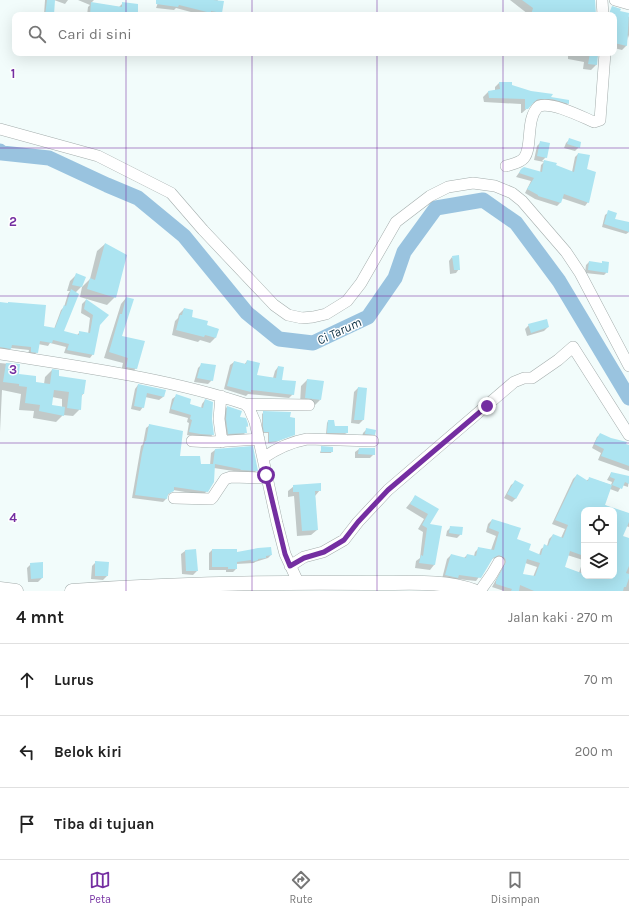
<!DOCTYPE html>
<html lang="id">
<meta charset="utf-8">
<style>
body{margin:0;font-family:Karla,sans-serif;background:#f6f6f6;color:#222}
.controls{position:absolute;right:12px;bottom:12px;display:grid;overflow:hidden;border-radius:8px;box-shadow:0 4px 16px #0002}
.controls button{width:36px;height:36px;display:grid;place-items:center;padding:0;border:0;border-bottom:1px solid #e0e0e0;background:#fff;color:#222;font:20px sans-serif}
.stop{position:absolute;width:12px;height:12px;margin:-9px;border:3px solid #742ea1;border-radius:50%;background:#fff}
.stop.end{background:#742ea1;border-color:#fff;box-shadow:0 1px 4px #0008}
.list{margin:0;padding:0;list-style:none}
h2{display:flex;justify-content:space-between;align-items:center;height:52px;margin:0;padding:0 16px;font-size:17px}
h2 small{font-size:13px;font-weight:400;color:#767676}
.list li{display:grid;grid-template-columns:26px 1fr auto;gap:12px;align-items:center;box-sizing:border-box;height:72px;padding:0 16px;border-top:1px solid #e0e0e0}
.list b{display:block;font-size:15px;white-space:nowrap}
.list em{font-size:13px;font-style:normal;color:#767676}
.icon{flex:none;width:22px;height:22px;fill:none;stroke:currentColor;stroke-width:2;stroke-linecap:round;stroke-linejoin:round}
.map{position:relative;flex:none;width:629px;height:591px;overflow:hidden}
.search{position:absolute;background:#fff;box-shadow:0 4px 16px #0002;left:12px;right:12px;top:12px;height:44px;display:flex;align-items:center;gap:10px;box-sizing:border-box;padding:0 14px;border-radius:8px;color:#767676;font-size:15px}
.sheet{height:268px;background:#fff}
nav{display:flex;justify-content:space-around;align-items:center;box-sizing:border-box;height:56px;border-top:1px solid #e0e0e0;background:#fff;font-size:11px;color:#767676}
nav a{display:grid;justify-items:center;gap:2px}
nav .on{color:#742ea1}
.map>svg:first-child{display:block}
.shadow{fill:#0003;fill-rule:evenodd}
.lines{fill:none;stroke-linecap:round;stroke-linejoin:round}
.river{stroke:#99c3df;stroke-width:15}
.building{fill:#ace4f1;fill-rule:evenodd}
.minor-casing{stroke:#a4adac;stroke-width:12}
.major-casing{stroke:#a4adac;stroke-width:15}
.minor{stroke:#fff;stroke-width:11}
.major{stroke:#fff;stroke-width:14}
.route{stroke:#742ea1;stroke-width:5}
.grid{fill:none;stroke:#742ea1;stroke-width:1;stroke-opacity:0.55}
.labels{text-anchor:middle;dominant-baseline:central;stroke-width:3;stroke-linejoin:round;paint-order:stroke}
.water-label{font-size:13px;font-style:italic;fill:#0f3246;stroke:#fff}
.grid-label{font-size:13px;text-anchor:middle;font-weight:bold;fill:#742ea1;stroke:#fff;stroke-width:3;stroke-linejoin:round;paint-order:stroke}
</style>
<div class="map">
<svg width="629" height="591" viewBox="0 0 629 591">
<rect width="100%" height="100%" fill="#f2fcfb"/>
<path class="shadow" d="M45,0h23l-3,4 -11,-4 -1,15h-9z
M78,0h16l-3,3 28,4 4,-4 14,11 -50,1 1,-8 2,-2z
M159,0h59l-1,2 4,10 -3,3h-16l-26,-7 -2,2 -18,-2z
M510,0h84l1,15h-68l1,-1z
M613,8l5,4 11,5v21l-1,-3 -2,11 -4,4 -8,-2v-33h-7z
M568,53h30l-2,12 -5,5 -8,-1 1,-7 -16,-3z
M499,83l11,3 58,17 -5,5 -16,-5h-14l-11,10h-1v-9l-37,-2 -1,-5 5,-5 7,-1v-4z
M570,139l9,8 -4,4 -11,-3 2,-5z
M541,142l5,15 -4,4 14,3 -1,2 17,6 3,-15 3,-3 8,16 2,32 -3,4 -24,-8 -1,5 -3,3 -22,-7 -10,-6 6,-12 -15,-4 5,-7 19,3 1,-8 3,-3 -10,-2 3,-14z
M609,212l5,8 15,3v9l-3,2 -24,-7 3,-12z
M105,244l10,53 -8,8 -27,-8 2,-10 8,-8 7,-28z
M452,257l7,12 -3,4 -6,1 -1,-13z
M589,262l18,10 -3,3 -19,-2 1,-8z
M76,275l8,2 -3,10 -6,6 -12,39 14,3 3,-3 8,2 2,-16 -9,-5 1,-9 4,-4 21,15 -8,10 -6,29 -3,4 -26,-5 2,-6 -16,-4 -2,3 -10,-2 -1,8 -4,4 -5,-1 1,-5 -18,-2 -4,4 -7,-1v-48l42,24 12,2 7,-19 3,-3 4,-13 2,-3h-3l3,-10z
M126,298l-5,39 15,31 -5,6 -10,-2 2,-9 -19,-5 17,-54z
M184,309l6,9 16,8 12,3 -3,9 -5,5 -10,-3 -2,2 -26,-7 3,-14 3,-3 1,-4z
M529,325l19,2 -4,4 -17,5 -2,-7z
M247,361l9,15 17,2 2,-7 3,-4 3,13 12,14 -4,4 -41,-4 -2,2 -22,-7 6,-24 4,-3 10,3z
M0,363l19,2 -1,10 17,8 9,1 1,-7 7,-7 5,7 26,17 -2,3 -1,12 -7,7 -10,-1 -7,7 -23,-4 1,-7 -15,-1 2,-16 -19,-4 -2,42zM52,397l10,2v8l-11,-1z
M202,364l10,16 -4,4 -14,-2 4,-14z
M307,380l13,20 -6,6 -14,-2 1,-18z
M138,385l26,6 -1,6 -4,3 -14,-3 -2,10 -3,4 -9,-2 4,-20z
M358,388l5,32 -4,4 -8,-1 3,-31z
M176,396l12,8 13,4 1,-4 3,-4 6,19 2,15 -3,4 -14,-1 -9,-2 2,-12 -2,-1 1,-4 -19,-5 3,-14z
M227,407l20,19 -2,2 1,4 -4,4 -17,1 -1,-27z
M264,412l25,6 5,16 -18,8 -8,1v-10h-5l-1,-4v-15z
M328,421l6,6 13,6 -2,1h-19l1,-11z
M150,425l29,32 21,8h10l1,-12 4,-3 42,20 -4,4 -39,-6 -7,23 -4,4 -30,-5 -6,6 -1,3 -3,3 -31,-4 9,-52 2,-2 3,-16z
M367,429l7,5 -3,4 -9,-1 1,-4z
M601,434l9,5 19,16v16l-31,-11 3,-7 -9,-5 5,-11z
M322,447l10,4 -1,2h-11z
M359,449l15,5 -4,4h-15v-6z
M611,473l18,5 -1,9 -6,-2 -4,7 -8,-3 -6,16 25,9v13l-3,-1 -5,11 8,2v52h-125l-12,-4 11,-20 -4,-7 -4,-2 -3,1 -16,22 -19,-2 -3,2 -12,-2 5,-20 4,-4 13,3 3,-3 7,1 1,-4 4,-4 12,2 5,-14 -10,-4 2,-8 4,-4 36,31 11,4 2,-6 4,-3h2l2,-7 4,-4 8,3 4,-9 -13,-5 21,-45 4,-4 9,6 4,-3 21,7 1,-3 -5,-2zM584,510h30v66h-30zM567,555l16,5 -4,13 -15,-6zM525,563l12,4 -4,10 -11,-2z
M515,482l1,16 -4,4 -8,-4 7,-13z
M294,486l26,4 -5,6 2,34 -6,5 -14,1 -3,-40 -6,1v-6z
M415,497l22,12 -9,16 13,2 -7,38 -4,5 -15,-2 1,-7 4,-3 3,-26 -5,-3 6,-10 -18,-11z
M451,527l10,7 -4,4 -11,-2 1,-5z
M195,550l2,21 -4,4 -11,-1 -1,-20 4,-3z
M212,550l24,3 35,2 -3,3 -13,4 -1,1 -18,1v5l-3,3h-7v-2h-17v-17z
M96,562l11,14 -4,4 -12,-1 1,-13z
M31,564l11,14 -4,4h-10l-1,-14z"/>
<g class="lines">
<path class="river" d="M0,151l2,2 47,5 58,27 31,13 46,38 63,77 32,26 34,4 55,-26 27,-39 9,-26 32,-44 47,-8 33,23 43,58 70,117"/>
</g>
<path class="building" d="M47,0h8l-1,15h-9z
M156,0h57l11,1 -2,12 -11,-2v2l-32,-8 -1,2 -22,-3z
M522,0h73l1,15h-65l2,-7z
M91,2l31,5v-5l16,2v11l-22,-1 -15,-2v3h-11z
M612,6l9,3 -1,2 9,2 -2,33 -13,-3v-28h-4v-4z
M590,53h8l-1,12 -9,-1z
M499,82h13v3l19,6 22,3 -2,3 18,3v4l-17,-5h-14l-4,3 -6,7h-3v-10l-36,-1 -1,-7 12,-2z
M569,138l12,4 -1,6 -13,-4z
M540,141l10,2 -3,15 -10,-2z
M578,153l12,2 -3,14 9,3 -7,31 -25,-9 -3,9 -23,-7v-1l-11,-6 7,-11 -15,-5 2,-4 3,-2 18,5 2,-12 13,3 -1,2 18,7z
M608,210l9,3 -2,6 14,3v10l-25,-8z
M105,243l22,12 -11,43 -29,-9 3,-11 5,2z
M459,255l1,15h-6l-2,-14z
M589,261l13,2v-2l7,1 -1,11 -20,-3z
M76,273l10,4 -4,10 -10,-2z
M71,289l8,5 -15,37 15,4v-4l11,2 3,-18 -9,-6 2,-10 23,16 -9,10 -6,30 -27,-5 2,-6 -16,-4 -1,3 -12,-2 -2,12 -7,-1v-5l-19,-2 -1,4 -11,-2v-45l8,1v-1l38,3 -2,21 11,2 9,-23 2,1z
M126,297l8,2 -12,37 23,5 -8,28 -11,-2 2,-9 -19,-6 11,-38h2z
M184,308l9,2 -1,7 16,4 -1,4 12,4 -3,9 -11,-3 -1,2 -28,-7 4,-15h2z
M547,319l2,8 -18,6 -3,-9z
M247,360l13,3 -3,12 19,3 2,-12 6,1 -2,13 14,1 -2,14 -43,-5v2l-24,-6 7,-25 12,3z
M6,363l14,1 -1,10 17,2v6l14,2 2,-15 7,1v6l27,4 -2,14h-2l-1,16 -14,-2 2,-16 -15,-2 -2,15 13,2 -1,9 -25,-5 1,-6 -15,-2 2,-16 -8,-1v-2l-16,-2z
M201,363l15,2 -3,16 -16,-3z
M307,379l17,2 -3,19 -16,-2z
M138,384l28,6 -2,7 -17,-4 -3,15 -10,-2z
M358,387l9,1 -3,32h-10z
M176,394l15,5 -1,5 13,4 2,-9 8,3 -1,17 2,16 -14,-1 -11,-2 3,-12 -2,-1 1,-4 -20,-6z
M227,406l15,5 -2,6 6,1 2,6v3l-2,-1 1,7 -19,1 -2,-15z
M263,411l28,1 -1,5 5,1v17l-17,6 -9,1v-10h-5l-1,-5z
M328,420h6l1,6h13v7h-21z
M149,424l34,7 -3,25h20l1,8h12l2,-15 38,-3 5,25 -17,-1 -1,-1 -25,-5 -1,18 -6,10 -34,-5v4l-6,3 -1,5 -32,-4 7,-42 3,-12h1z
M366,428l10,2 -1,5 -10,-1z
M600,433l11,5 16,4 -1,2 3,1v21l-28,-10 3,-7 -10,-5z
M321,446l12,1v5h-12z
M359,448h16v7l-17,-1z
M611,472l18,4v8l-4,-2 -3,7 -10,-4 3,-6 -5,-2z
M577,474l11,7 1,-4 23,8 -7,20 24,8v9l-6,14 6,2v28l-3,7 3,1v4l-3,9h-2l-1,4h-89l-14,-6 -1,6h-8l1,-2 -16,-5v-3l10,-19 -1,-4 -6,-3 -6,3 -12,20 -22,-3 -1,3 -13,-3 6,-21 15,4 1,-4 9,2 2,-9 16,3 5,-18 -10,-4 3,-9 29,9 -4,11 14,5 -2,6 12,5 3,-11 4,2 5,-12 10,4 5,-13 -13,-5zM584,510h30v66h-30v-2l-19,-7 5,-16 14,5zM527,559l13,4 -5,13 -12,-2z
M515,480l9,5 -8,14 -9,-5z
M321,483v8h-6l3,39 -16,1 -3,-39h-6v-7z
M415,495l24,14 -9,15 12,2 -7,39 -16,-2 2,-8 2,1 4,-28 -5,-3 6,-11 -18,-10z
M450,526l13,1 -1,8 -13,-2z
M271,547l1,8 -6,1v2l-8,1v1l-7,2v-2l-14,2v7h-9v-2h-16v-18h25v3l21,-4z
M196,549l2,22h-12l-1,-21z
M95,561l14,1 -1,14h-13z
M43,562v16l-12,1 -1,-16z"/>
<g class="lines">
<defs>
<path id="minor" d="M602,0l1,15
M615,0l14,4
M0,129l98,27 73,37 32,37 71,75 14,10 14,3 11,-1 13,-3 21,-13 14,-18 35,-61 34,-26 18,-9 25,-4 22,3 17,7 10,8 44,51 14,21 49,93
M506,166c6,-2 14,-3 18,-8 9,-11 1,-40 15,-52 14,-4 41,10 55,16l6,-2 5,-67
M0,354c81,13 167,24 245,50l4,4 6,14 22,101 8,31 13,28
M221,396l-2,23 3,23
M245,404l64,1
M192,441l19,1 48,-3
M263,458c13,-9 28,-16 44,-19l66,2
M174,498l37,1 2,-2 12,-18 6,-2 36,1
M290,566l14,-9 19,-5 21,-12 14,-18 30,-32 126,-108 10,-4h8l26,-18 15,-13 56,88
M480,591l12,-17 7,-12"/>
<path id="major" d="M0,589l16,2
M72,591c98,-7 196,-9 294,-8 35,1 74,-4 108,8"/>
</defs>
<use href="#minor" class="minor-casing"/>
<use href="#major" class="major-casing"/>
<use href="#minor" class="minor"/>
<use href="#major" class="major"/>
</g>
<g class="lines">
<path class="route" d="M266,475l19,79 5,12 14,-8 20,-6 20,-12 14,-18 30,-32 99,-84"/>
</g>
<path class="grid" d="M126,0v15M252,0v15M377,0v15M503,0v15M126,53v538M252,53v538M377,53v538M503,53v538M0,148h629M0,296h629M0,443h629"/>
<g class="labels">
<g class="water-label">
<text transform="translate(339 331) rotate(-25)">Ci Tarum</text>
</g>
</g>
<g class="grid-label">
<text x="13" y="78">1</text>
<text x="13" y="226">2</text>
<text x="13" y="374">3</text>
<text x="13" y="522">4</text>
</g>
</svg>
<div class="controls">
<button><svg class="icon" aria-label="locate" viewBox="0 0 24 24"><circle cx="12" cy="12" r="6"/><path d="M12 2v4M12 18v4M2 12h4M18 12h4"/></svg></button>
<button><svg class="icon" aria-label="layers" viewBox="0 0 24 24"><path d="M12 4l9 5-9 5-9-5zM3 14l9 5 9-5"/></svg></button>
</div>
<div class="stop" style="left:266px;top:475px"></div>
<div class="stop end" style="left:487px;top:406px"></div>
<div class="search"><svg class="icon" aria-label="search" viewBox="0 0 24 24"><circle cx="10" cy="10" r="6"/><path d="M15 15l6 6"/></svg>Cari di sini</div>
</div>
<section class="sheet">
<h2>4 mnt<small>Jalan kaki · 270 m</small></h2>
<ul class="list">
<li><svg class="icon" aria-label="ahead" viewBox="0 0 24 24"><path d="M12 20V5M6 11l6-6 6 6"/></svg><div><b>Lurus</b></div><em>70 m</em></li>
<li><svg class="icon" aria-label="left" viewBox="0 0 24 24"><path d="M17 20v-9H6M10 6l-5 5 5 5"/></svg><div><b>Belok kiri</b></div><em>200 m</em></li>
<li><svg class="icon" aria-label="arrive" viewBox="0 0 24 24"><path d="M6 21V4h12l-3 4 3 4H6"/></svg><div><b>Tiba di tujuan</b></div></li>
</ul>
</section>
<nav>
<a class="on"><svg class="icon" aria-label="map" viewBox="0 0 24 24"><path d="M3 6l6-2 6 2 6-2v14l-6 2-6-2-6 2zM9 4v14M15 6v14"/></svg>Peta</a>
<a><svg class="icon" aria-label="directions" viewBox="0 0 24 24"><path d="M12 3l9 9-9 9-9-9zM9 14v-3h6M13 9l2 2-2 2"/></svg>Rute</a>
<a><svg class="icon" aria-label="saved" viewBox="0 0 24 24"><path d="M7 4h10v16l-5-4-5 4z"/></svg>Disimpan</a>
</nav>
